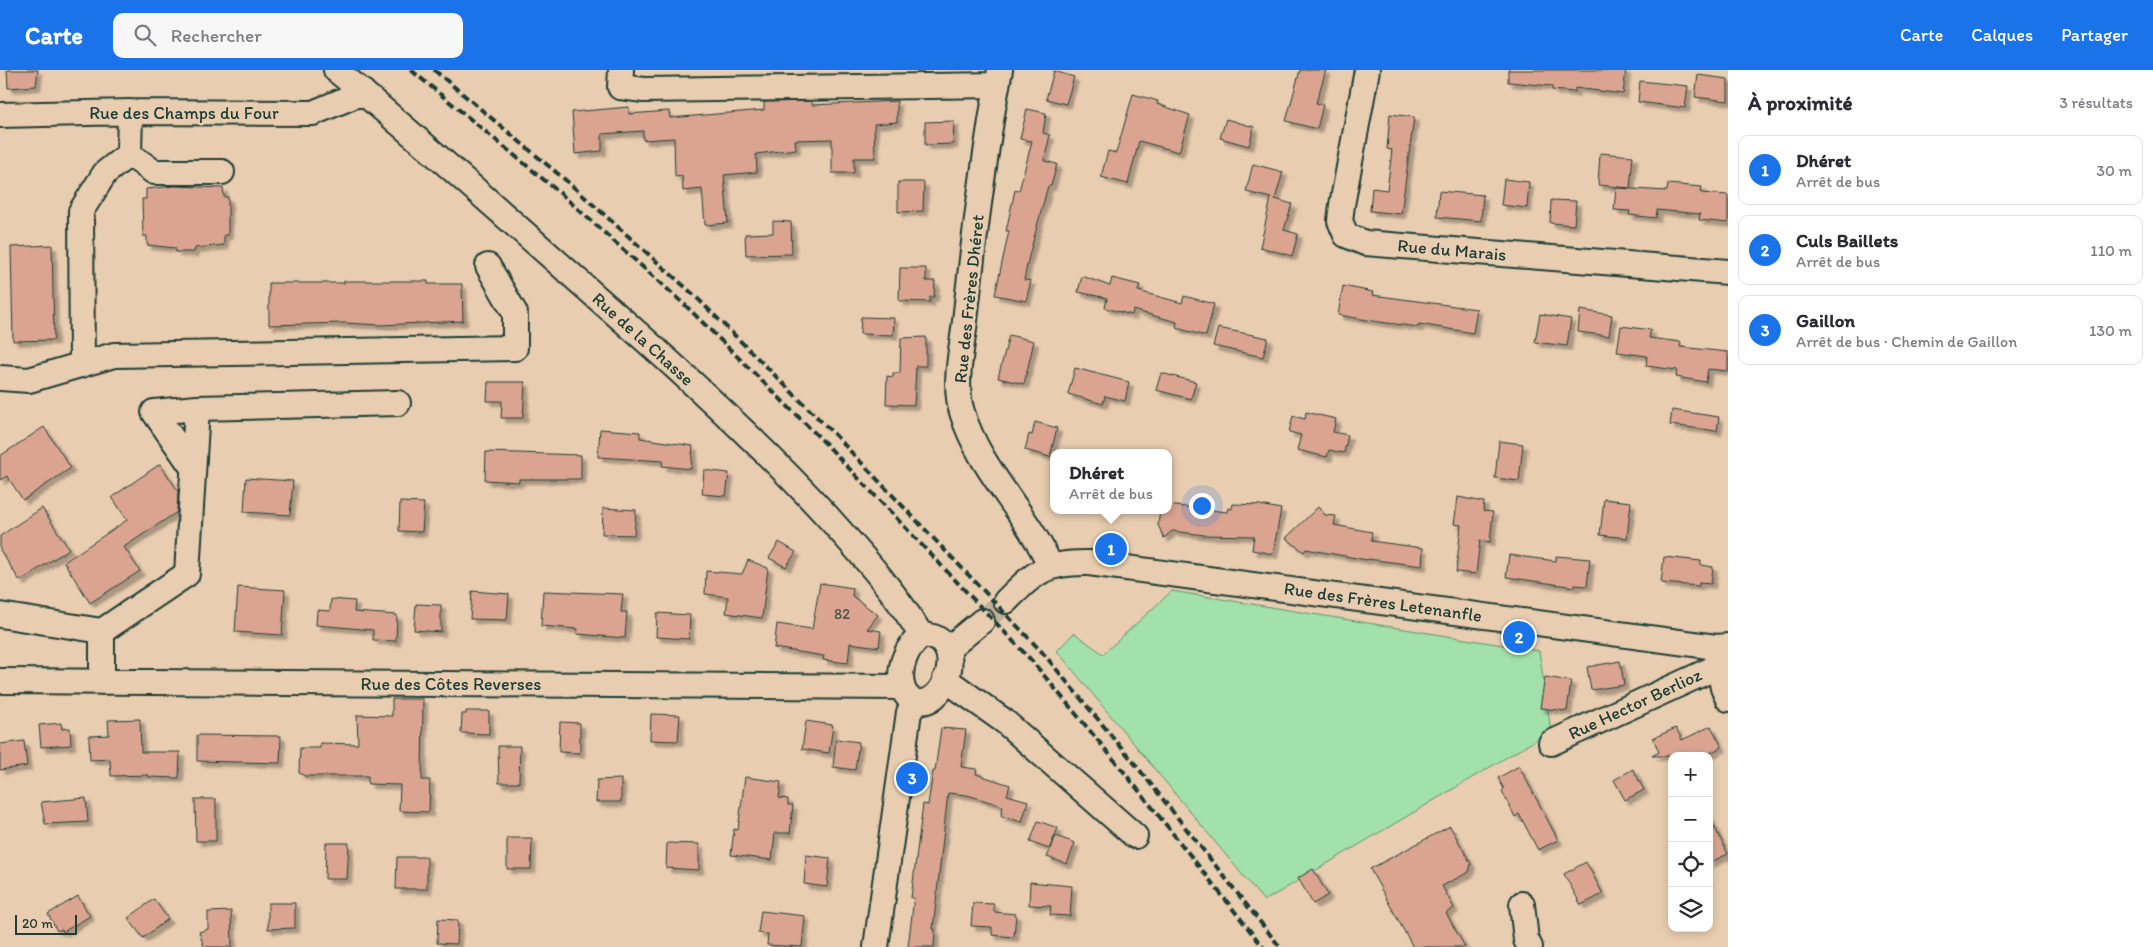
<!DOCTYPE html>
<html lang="fr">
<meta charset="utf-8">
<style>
body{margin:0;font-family:Itim,sans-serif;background:#f7f7f7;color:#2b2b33}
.controls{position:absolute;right:15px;bottom:15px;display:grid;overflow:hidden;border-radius:10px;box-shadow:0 2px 8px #0003}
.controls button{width:45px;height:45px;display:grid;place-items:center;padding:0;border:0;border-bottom:1px solid #e1e1e2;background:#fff;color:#2b2b33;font:25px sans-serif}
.scale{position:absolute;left:15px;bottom:12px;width:62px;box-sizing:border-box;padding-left:5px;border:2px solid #1f3d34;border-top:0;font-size:14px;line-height:18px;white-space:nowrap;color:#1f3d34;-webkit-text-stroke:4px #e9cdb0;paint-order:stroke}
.you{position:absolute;left:1201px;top:435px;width:18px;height:18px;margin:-12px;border:4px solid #fff;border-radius:50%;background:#1a73e8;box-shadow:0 0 0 8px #1a73e833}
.badge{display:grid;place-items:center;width:32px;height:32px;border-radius:50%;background:#1a73e8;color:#fff;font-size:16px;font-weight:700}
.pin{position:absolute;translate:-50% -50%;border:2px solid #fff;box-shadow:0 1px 5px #0006}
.popup{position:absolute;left:1050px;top:379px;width:122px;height:65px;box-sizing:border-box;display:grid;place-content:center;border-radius:10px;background:#fff;filter:drop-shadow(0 1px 4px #0005);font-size:16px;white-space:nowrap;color:#7c7c81}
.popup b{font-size:19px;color:#2b2b33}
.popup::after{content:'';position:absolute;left:50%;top:100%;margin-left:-10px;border:10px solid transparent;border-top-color:#fff}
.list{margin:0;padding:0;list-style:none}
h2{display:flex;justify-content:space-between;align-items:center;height:65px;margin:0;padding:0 20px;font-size:21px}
h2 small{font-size:16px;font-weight:400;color:#7c7c81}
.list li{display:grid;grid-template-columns:32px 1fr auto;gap:15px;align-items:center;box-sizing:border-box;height:70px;margin:0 10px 10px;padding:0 10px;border:1px solid #e1e1e2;border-radius:10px}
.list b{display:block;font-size:19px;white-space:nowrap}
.list p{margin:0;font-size:16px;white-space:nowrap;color:#7c7c81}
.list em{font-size:16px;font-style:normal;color:#7c7c81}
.icon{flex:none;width:28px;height:28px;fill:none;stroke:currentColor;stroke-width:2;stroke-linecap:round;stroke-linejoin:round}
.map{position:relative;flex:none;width:1728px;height:877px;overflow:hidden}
header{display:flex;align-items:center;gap:30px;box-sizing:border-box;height:70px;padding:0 25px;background:#1a73e8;color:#fff}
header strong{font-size:24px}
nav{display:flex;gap:28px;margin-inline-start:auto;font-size:18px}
.search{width:350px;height:45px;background:#f7f7f7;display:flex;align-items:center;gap:12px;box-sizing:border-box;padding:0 18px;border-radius:10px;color:#7c7c81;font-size:19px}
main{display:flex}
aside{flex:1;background:#fff}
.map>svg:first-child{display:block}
.green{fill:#a2e1aa;stroke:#608f6f}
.building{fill:#daa490;stroke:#1f3d34;filter:url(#shadow)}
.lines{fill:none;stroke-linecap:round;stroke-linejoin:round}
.minor-tunnel{stroke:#c1b097;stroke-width:24;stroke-dasharray:24 12;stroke-linecap:butt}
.minor-casing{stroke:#1f3d34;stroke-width:28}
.minor{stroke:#e9cdb0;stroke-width:24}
.rail{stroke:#1f3d34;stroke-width:4;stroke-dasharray:8 4;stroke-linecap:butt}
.labels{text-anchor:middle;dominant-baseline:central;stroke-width:5;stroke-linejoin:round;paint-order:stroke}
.number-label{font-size:15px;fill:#4e574b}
.street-label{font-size:18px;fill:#1f3d34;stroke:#e9cdb0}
</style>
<header>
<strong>Carte</strong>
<div class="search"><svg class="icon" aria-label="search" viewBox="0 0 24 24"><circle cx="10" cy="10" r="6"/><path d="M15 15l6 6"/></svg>Rechercher</div>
<nav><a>Carte</a><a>Calques</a><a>Partager</a></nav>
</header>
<main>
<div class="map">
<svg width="1728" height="877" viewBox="0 0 1728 877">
<defs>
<filter id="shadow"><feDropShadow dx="4.5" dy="4.5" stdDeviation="1" flood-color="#0004"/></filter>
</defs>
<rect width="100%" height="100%" fill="#e9cdb0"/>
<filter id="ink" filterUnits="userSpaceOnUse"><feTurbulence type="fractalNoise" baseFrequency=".02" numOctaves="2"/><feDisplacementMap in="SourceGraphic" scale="10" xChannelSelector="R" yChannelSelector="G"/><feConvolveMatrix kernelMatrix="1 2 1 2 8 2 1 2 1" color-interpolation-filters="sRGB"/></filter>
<g filter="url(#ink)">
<path class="green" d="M1172,521l367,60 12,80 -287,170 -207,-250 17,-18 29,21z"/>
<path class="building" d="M7,0h31l-2,16 -28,2z
M1300,0h26l-10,33 7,2 -6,24 -31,-8z
M1508,0h118l-3,24 -48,-6v4l-23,-2v-4l-44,-4z
M1054,1l20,6 -8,27 -20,-5z
M1698,5l30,4v22l-33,-4z
M1640,11l48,5 -3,22 -47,-6z
M1133,24l25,7 -1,3 33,11 -11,37 -40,-11 -11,43 -27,-7 7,-26 8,2z
M812,31v4l85,-4v21l-23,2 1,34h-21v15h-22v-34l-37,1 1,9 -40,5 1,18 -33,3 4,48 -23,2 -3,-36 -19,2 -1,-15 -7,1 -1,-39 -31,2v-9l-41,3v17l-27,3 -3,-42 57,-5v7l40,-3 1,7 94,-8v-8z
M1027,39l19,4 -3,20 7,2 -6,26 13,3 -6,22h-3l-19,70 -5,24 7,1 -5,20 -31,-6 14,-64h-3l9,-41 4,1 13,-50 -12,-2z
M1390,44l24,3 -13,97 -31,-3 2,-23 15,2 5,-40 -5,-1z
M1226,49l28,8 -5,19 -29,-8z
M954,51l-1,23 -28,1v-23z
M1600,83l33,3 -3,32 -32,-3z
M1253,94l30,8 -8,27 17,5 -8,26 14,4 -6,22 -32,-9 11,-49 -25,-6z
M1504,109l25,3 -2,26 -26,-3z
M898,112h26l-1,29 -25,1z
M1668,114l34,3 -1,6 27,2v28l-29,-3 1,-6 -43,-4 -1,8 -27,-3 1,-4 -16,-1 2,-22 51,3z
M175,116l48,2 1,9h4v38h-4v10l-29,3 -1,4h-18l-1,-4 -28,-3v-9h-4l-1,-37h4v-10z
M1439,121l44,4 -2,26 -44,-4z
M1551,130l25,1 -2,24 -24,-2z
M773,151l18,1 1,32 -46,1 -1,-21 28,-1z
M52,175l2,95 -41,1 -2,-94z
M900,198h26v13h9l-1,16h-4v5l-31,-1z
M1082,206l28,10 2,-8 28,7 -2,6 44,12 2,-7 30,8 -8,32 -30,-8 1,-6 -44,-12 -1,5 -27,-7 2,-10 -29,-6z
M344,211h84v3h34l1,37 -82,4 -37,-2 -75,2v-42h75z
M1343,216l30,6 -1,3 105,14 -4,24 -54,-9v3l-40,-5 -41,-7z
M1580,240l32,5 -3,21 -31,-4z
M1540,244l31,5 -4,27 -32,-4z
M861,247l33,1 -1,17 -33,-1z
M1621,256l30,4 -2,8 32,4 -1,5 48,5v19l-20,-2 -2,13 -30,-5 1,-7 -31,-4 1,-10 -30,-4z
M1218,258l50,10 -5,19 -50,-11z
M1009,265l25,6 -10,43 -26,-6z
M926,267v29h-10l-2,39 -28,-1 1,-28 6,1v-4h7l1,-35z
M1075,298l54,14 -4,19 -20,-5 -2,8 -35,-10z
M1161,303l35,9 -5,17 -35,-9z
M488,312h37l-2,36h-22l1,-17h-15z
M1672,340l47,7 -2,14 -47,-6z
M1306,342l30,7 -3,13 15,3 -4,18 -15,-3 -2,7 -30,-7 4,-15 -12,-3 4,-16 12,3z
M1035,352l22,6 -7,29 -25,-7 4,-16 3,1z
M44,357l27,41 -48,32 -16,-24 -7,4v-24z
M600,359l40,3v6l53,8 -2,23 -29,-3 1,-5 -65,-4z
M1499,371l24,3 -4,37 -24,-3z
M486,382l95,3v24h-62v3l-34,-2z
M160,394l18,27 -1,21 -53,35 16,24 -50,32 -26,-41 63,-42 -15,-23z
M704,400l25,3 -3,23 -24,-2z
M246,408l47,3 -3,34 -46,-3z
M1458,427l26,5 -1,9 10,1 -3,30 -10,-2 -4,34 -20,-2 5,-47 -7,-1z
M1604,429l27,3 -4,36 -27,-3z
M400,432l24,1 -2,29 -23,-1z
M1233,434l27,1 21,4 -8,45 -21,-4 2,-14 -50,-1 -32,-4 -8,7 -6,-13 2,-15h8v-5l59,7 1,-4 4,1z
M1318,437l7,8 11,1 -2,9 38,7 -1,9 52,7 -1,18 -54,-7 -1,1 -61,-11 -2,3 -18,-14z
M42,438l27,41 -49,32 -20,-31v-14z
M603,438l33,2 -2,25 -32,-1z
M779,472l17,10 -10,15 -17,-9z
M1509,485l47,6v-5l34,3 -3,27 -12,-1v2l-69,-10z
M1664,487l37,4v4l12,2 -2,17 -12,-1v3l-38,-3z
M748,490l20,8 -6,50 -36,-5 2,-16 -23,-3 1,-23 36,3z
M820,513l33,5 -1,8 26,19 -11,14 14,2 -2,16 -29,-4 -2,20 -25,-3 1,-4 -50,-8 3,-24 35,5z
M238,517l47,3 -3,45 -47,-3z
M472,521l37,3 -2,26 -37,-1z
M543,521l80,3 -2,18h6l-2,26 -48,-4 1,-5 -37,-3z
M331,529l24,2 -1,11 43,3 -1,26 -23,-1v-10l-57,-5 1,-15 13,1z
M416,534l25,1v27l-27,-2z
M657,543l33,2 -1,24 -33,-2z
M1620,591l4,24 -33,5 -4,-23z
M1545,607l26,4 -4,30 -27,-3z
M392,629h31l-1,81h8l-1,32 -30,-1 1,-26 -32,-1v-8h-63l-6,-3 1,-25h20v-5l38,1 -1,-29 35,1z
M466,641h23v23l-28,-1 1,-19h4z
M651,644l29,1 -2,26 -28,-1z
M140,649l1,33h39l-1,26 -30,-1v-2l-38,1 -1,-17 -20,1 -1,-24 20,-1 -1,-15z
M806,651l27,4 -4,28 -27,-4z
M560,652l20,1v30l-21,-1z
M61,653l1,6 8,-1 1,17 -30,2 -2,-22z
M1711,656l11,21 -18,9h-52l7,-4 -6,-14 23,-10 6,12z
M941,658l25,2 -5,37 16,2 -1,5 34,11 -3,10 21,6 -6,21 -21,-6 2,-10 -36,-11 -19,-2 -15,136h2l-1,18h-26l6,-49h-3l12,-94 5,1 5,-34h2z
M197,665l84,1 -1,27 -83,-2z
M836,669l23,3 -4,28 -22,-3z
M24,671l3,25 -27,4v-26z
M498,676h22l-1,37h-20z
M1519,696l39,74 -20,10 -19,-36 -4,3 -13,-26 2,-2 -6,-11z
M1633,699l11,21 -19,10 -11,-20z
M745,707l36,5 -2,16 9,1v6h5l-3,28h-15l-3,27 -41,-5 3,-26 4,1z
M621,709v23h-25l1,-22z
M86,728l2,24 -43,2 -4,-22z
M195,729h21v42h-20z
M1709,746l19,38 -19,9z
M1038,751l20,7 -9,21 -19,-7z
M1450,756l21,38 -2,8 -27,14 12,22 -8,5 19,34h-52l-43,-78z
M1056,766l19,7 -8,21 -20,-7z
M507,768h25l-1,31h-24z
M326,773h23l-2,36h-22z
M667,773l32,1v26l-33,-2z
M806,785l24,3 -3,29 -23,-3z
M397,787h30v32h-31z
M1586,792l17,32 -22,11 -17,-31z
M1313,799l15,26 -15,9 -15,-26z
M1030,812l42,4 -2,30 -20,-1 1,-9 -22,-1z
M78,826l12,20 -27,16 -1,-3 -5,2 -9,-17z
M154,829l14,20 -25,19 -15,-20z
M268,833h27v25l-27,1z
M973,833l21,1v8l22,2 -2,23 -22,-2v-8l-21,-1z
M231,841l1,36h-28l-5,-15 9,-3v-17z
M761,841l44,5 -3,31 -35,-2 1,-11 -10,-1z
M438,849l20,1 -1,24 -20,-1z"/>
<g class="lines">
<path class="minor-tunnel" d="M982,551l24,-20"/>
<defs>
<path id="minor" d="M336,0c91,75 178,154 266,232 78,68 155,138 225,214 34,38 68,75 94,119
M621,0l-1,17 24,3 353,-5
M1000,0c-16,83 -26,167 -35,251 -3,28 -12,63 -3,91 17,57 64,100 88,153
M1367,0l-25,135 -2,16 6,14 19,8 363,29
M0,45l130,-3 183,1 50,-21
M129,84l25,18h68
M82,295l-1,-154 24,-38 24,-19 1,-42
M0,308l29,2 85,-25 401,-7v-35l-27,-47
M197,338l201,-5
M1006,531c29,-29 40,-39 83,-38l627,84 12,-1
M0,545l102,16 85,-57 10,-166 -43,4 39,56
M921,565c48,1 27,69 -2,67 -21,-2 -20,-31 -14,-45 3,-9 9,-15 16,-22z
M948,579l34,-28
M1716,581l7,37 5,11
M945,609l59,42 131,115
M0,611l902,6
M102,612v-51
M1551,673l168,-77
M1522,834l4,36 4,7
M876,877l33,-235 8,-10"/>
</defs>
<use href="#minor" class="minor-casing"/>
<use href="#minor" class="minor"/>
<path class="rail" d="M411,0l149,123 125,112 140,138 207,218 88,106 143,180
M434,0l135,113 125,112 140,139 208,218 89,107 149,188"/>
</g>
</g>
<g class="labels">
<g class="number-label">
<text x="842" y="544">82</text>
</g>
<g class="street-label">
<text x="184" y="43">Rue des Champs du Four</text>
<text transform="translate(1452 180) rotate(5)">Rue du Marais</text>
<text transform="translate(969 229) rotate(-84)">Rue des Frères Dhéret</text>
<text transform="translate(643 269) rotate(42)">Rue de la Chasse</text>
<text transform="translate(1383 532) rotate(8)">Rue des Frères Letenanfle</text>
<text x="451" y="614">Rue des Côtes Reverses</text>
<text transform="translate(1635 634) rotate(-25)">Rue Hector Berlioz</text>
</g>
</g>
</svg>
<div class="controls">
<button>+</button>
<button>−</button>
<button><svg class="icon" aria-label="locate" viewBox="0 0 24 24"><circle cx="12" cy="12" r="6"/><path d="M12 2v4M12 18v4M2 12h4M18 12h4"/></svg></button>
<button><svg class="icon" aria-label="layers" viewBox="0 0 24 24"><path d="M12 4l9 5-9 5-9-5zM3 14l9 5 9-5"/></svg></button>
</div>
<div class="scale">20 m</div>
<div class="you"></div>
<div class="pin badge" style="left:1111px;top:479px">1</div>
<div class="popup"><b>Dhéret</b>Arrêt de bus</div>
<div class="pin badge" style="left:1519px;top:567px">2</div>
<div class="pin badge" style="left:912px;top:708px">3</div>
</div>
<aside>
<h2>À proximité<small>3 résultats</small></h2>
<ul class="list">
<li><span class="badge">1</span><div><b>Dhéret</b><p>Arrêt de bus</p></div><em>30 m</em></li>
<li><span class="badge">2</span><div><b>Culs Baillets</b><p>Arrêt de bus</p></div><em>110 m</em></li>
<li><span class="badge">3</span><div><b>Gaillon</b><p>Arrêt de bus · Chemin de Gaillon</p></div><em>130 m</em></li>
</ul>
</aside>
</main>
